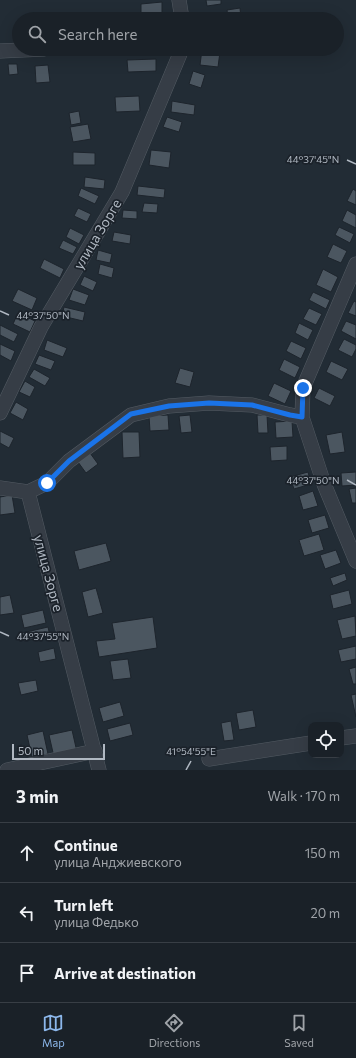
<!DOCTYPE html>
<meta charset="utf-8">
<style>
body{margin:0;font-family:Commissioner,sans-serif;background:#272e34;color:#f1f3f6}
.controls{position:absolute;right:12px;bottom:12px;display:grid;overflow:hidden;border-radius:8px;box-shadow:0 4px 16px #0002}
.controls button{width:36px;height:36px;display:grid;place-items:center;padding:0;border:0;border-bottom:1px solid #383e45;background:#1a2128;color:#f1f3f6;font:20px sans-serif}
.scale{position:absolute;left:12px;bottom:10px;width:93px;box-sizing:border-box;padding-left:4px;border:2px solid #b0b8c2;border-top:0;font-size:11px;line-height:14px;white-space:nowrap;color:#b0b8c2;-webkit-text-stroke:3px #1b222a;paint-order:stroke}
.stop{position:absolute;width:12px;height:12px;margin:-9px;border:3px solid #1a73e8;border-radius:50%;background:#fff}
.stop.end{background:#1a73e8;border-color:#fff;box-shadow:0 1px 4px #0008}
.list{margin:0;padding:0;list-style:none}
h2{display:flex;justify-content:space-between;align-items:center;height:52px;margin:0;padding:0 16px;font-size:17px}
h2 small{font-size:13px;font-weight:400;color:#9fa3a8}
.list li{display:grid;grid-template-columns:26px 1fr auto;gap:12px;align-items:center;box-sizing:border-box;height:60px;padding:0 16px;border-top:1px solid #383e45}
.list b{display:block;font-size:15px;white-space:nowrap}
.list p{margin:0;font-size:13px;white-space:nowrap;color:#9fa3a8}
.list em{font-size:13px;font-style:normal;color:#9fa3a8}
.icon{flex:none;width:22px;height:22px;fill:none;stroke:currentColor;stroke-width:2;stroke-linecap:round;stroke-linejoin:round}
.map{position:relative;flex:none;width:356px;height:770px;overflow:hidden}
.search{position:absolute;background:#1a2128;box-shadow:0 4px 16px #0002;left:12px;right:12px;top:12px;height:44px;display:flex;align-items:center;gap:10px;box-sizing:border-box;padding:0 14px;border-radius:22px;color:#9fa3a8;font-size:15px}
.sheet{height:232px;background:#1a2128}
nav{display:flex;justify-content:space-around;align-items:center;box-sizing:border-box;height:56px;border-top:1px solid #383e45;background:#1a2128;font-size:11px;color:#9fa3a8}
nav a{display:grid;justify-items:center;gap:2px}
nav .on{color:#8cb7eb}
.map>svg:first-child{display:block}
.building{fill:#4b5660;stroke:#1d242c}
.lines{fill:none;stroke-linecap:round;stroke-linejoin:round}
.minor-casing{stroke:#535b63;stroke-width:15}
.minor{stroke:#363d46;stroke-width:14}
.route{stroke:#1a73e8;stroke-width:5}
.ticks{fill:none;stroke:#b0b8c2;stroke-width:1.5}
.labels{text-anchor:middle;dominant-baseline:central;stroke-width:3.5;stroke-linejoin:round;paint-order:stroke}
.street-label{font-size:14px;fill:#b0b8c2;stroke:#1b222a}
.ticks-label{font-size:10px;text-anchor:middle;fill:#b0b8c2;stroke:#1b222a;stroke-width:3.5;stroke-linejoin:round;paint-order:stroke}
</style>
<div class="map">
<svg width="356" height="770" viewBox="0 0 356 770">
<rect width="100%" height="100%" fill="#222c35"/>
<path class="building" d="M206,0h15v4l-14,2z
M162,2v12l-21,2v-12z
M240,8l1,11h-13l-1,-9z
M202,49l18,3 -2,15 -18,-2z
M156,59v12l-28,1 -1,-12z
M8,64h9l1,10 -9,1z
M48,65l2,17 -14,1 -1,-17z
M193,71l12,4 -4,13 -12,-4z
M139,96l1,15 -24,1 -1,-15z
M172,101l23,4 -1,10 -23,-3z
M79,111l2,12 -10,2 -2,-12z
M167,117l15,5 -3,10 -16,-5z
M88,124l3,15 -18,3 -3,-15z
M151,150l20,2 -2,16 -20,-3z
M73,152l22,1v12h-22z
M85,177l20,3 -1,9 -20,-2z
M138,186l27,3 -1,9 -27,-3z
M81,188l18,8 -4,8 -17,-8z
M353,189l3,2v14l-9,-4z
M144,203l14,1 -1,9 -15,-1z
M78,208l13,6 -4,8 -13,-6z
M123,210l14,1v8l-15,-1z
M347,210l9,5v13l-14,-7z
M339,227l15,7 -4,9 -15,-8z
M70,228l14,7 -5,9 -13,-7z
M114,232l17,3 -1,9 -18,-3z
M63,240l14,7 -4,7 -14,-6z
M333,244l14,7 -6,12 -14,-6z
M98,250l14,4 -2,9 -14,-3z
M44,259l20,10 -4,9 -20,-10z
M100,264l14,4 -2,10 -14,-4z
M323,269l15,8 -7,15 -15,-7z
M84,276l13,6 -4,9 -13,-6z
M18,289l19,9 -5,12 -20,-9z
M73,289l16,6 -4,10 -16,-5z
M313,292l17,8 -4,9 -17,-9z
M354,301l2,1v14l-8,-3z
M64,307l21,5 -2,9 -21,-5z
M309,308l13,6 -6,11 -13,-6z
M18,313l17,8 -5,11 -17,-8z
M346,321l10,4v14l-15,-8z
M299,323l14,7 -5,10 -13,-7z
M0,325l18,9 -4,8 -14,-7z
M344,339l12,6v4l-4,8 -14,-7z
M47,340l20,8 -4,9 -19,-7z
M291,341l15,7 -5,11 -15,-8z
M0,344l15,7 -4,10 -11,-6z
M39,355l16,6 -4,9 -16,-6z
M284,359l16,8 -5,11 -16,-8z
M331,361l17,8 -6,11 -16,-8z
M180,368l14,4 -4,15 -15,-4z
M34,369l16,9 -5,8 -16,-9z
M25,381l10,6 -5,10 -11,-5z
M274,383l17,8 -6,13 -17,-8z
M319,388l16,8 -5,10 -16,-8z
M16,402l12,7 -5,11 -13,-7z
M168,415l1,15 -19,1 -1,-15z
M190,415l2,17 -11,1 -2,-17z
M257,415h10l1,18h-10z
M292,421l1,16 -17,1 -1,-16z
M0,431l14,7 -5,10 -9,-5z
M122,432h17l1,25 -17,1z
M342,432l3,20 -15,2 -4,-19z
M287,446v14l-16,1 -1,-14z
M90,453l8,11 -12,9 -8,-11z
M308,472l3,12 -17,5 -4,-12z
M356,472v13l-14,1 -1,-13z
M356,488v15h-4l-3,-14z
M313,491l5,15 -15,4 -4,-14z
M12,495l3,18 -15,2v-18z
M325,515l4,13 -17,5 -4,-13z
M319,534l5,16 -20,6 -5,-16z
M106,543l5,18 -32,9 -5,-19z
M336,550l5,13 -16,6 -5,-14z
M345,573l2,7 -14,6 -3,-8z
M96,588l7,25 -15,4 -6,-25z
M349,590l3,14 -19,5 -3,-14z
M10,595l4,18 -14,2v-18z
M43,610l3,13 -22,5 -3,-13z
M355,616l1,20 -14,3 -5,-19z
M153,617l4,31 -58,9 -3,-16 19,-2 -3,-16z
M48,627l2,9 -26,5 -2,-8z
M356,646v13l-15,3 -3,-12z
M54,648l2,11 -16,3 -2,-10z
M128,659l3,19 -18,2 -3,-19z
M356,667v17h-3l-4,-15z
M36,680l2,11 -17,4 -3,-12z
M356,694v23l-5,-22z
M120,702l4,14 -21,6 -4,-14z
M253,710l3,17 -17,3 -3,-17z
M231,721l3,19 -10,1 -3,-18z
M130,723l3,12 -23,6 -3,-12z
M72,730l5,22 -23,5 -5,-22z
M43,731l5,23 -16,3 -5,-22z"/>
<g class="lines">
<defs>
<path id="minor" d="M179,0l3,19
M0,51l44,-2
M0,413l41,-86 81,-135 60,-143
M302,417l1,-29 53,-124
M0,488l28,4 19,-9 22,-22 62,-46 38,-9 40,-3 43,2 38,10 12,2 22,67 32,77
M28,492l71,278
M341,738l15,-2
M209,759l102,-16
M7,770l88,-19"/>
</defs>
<use href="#minor" class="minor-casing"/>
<use href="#minor" class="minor"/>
</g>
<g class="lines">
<path class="route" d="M47,483l22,-22 62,-47 38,-8 40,-3 43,2 38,10 12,2 1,-29"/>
</g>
<path class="ticks" d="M347,160l9,4M0,311l9,4M347,480l9,5M0,632l9,4M186,770l5,-9"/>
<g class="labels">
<g class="street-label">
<text transform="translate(97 234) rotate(-59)">улица Зорге</text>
<text transform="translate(49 573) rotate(75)">улица Зорге</text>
</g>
</g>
<g class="ticks-label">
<text x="313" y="163">44°37'45"N</text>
<text x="43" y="319">44°37'50"N</text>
<text x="313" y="484">44°37'50"N</text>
<text x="43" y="640">44°37'55"N</text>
<text x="191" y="755">41°54'55"E</text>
</g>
</svg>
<div class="controls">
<button><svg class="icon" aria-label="locate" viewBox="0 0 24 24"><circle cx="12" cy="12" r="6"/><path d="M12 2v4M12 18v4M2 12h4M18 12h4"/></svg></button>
</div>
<div class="scale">50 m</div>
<div class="stop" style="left:47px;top:483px"></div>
<div class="stop end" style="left:303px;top:388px"></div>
<div class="search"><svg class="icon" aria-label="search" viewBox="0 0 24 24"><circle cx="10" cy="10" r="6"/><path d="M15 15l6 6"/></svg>Search here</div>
</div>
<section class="sheet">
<h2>3 min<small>Walk · 170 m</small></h2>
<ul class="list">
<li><svg class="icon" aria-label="ahead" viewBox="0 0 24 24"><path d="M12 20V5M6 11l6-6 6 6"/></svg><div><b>Continue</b><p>улица Анджиевского</p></div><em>150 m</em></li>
<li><svg class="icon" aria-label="left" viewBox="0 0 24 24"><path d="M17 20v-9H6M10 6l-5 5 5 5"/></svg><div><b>Turn left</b><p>улица Федько</p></div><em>20 m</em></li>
<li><svg class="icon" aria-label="arrive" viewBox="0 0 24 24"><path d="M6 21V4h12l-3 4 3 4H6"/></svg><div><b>Arrive at destination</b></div></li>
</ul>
</section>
<nav>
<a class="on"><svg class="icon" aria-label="map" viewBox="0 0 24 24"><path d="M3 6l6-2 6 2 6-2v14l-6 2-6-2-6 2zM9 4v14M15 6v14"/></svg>Map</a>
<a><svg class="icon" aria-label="directions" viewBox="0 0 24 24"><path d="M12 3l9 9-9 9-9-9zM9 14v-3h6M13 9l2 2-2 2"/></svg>Directions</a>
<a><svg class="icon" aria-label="saved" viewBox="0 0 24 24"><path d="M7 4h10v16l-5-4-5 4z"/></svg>Saved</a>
</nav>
